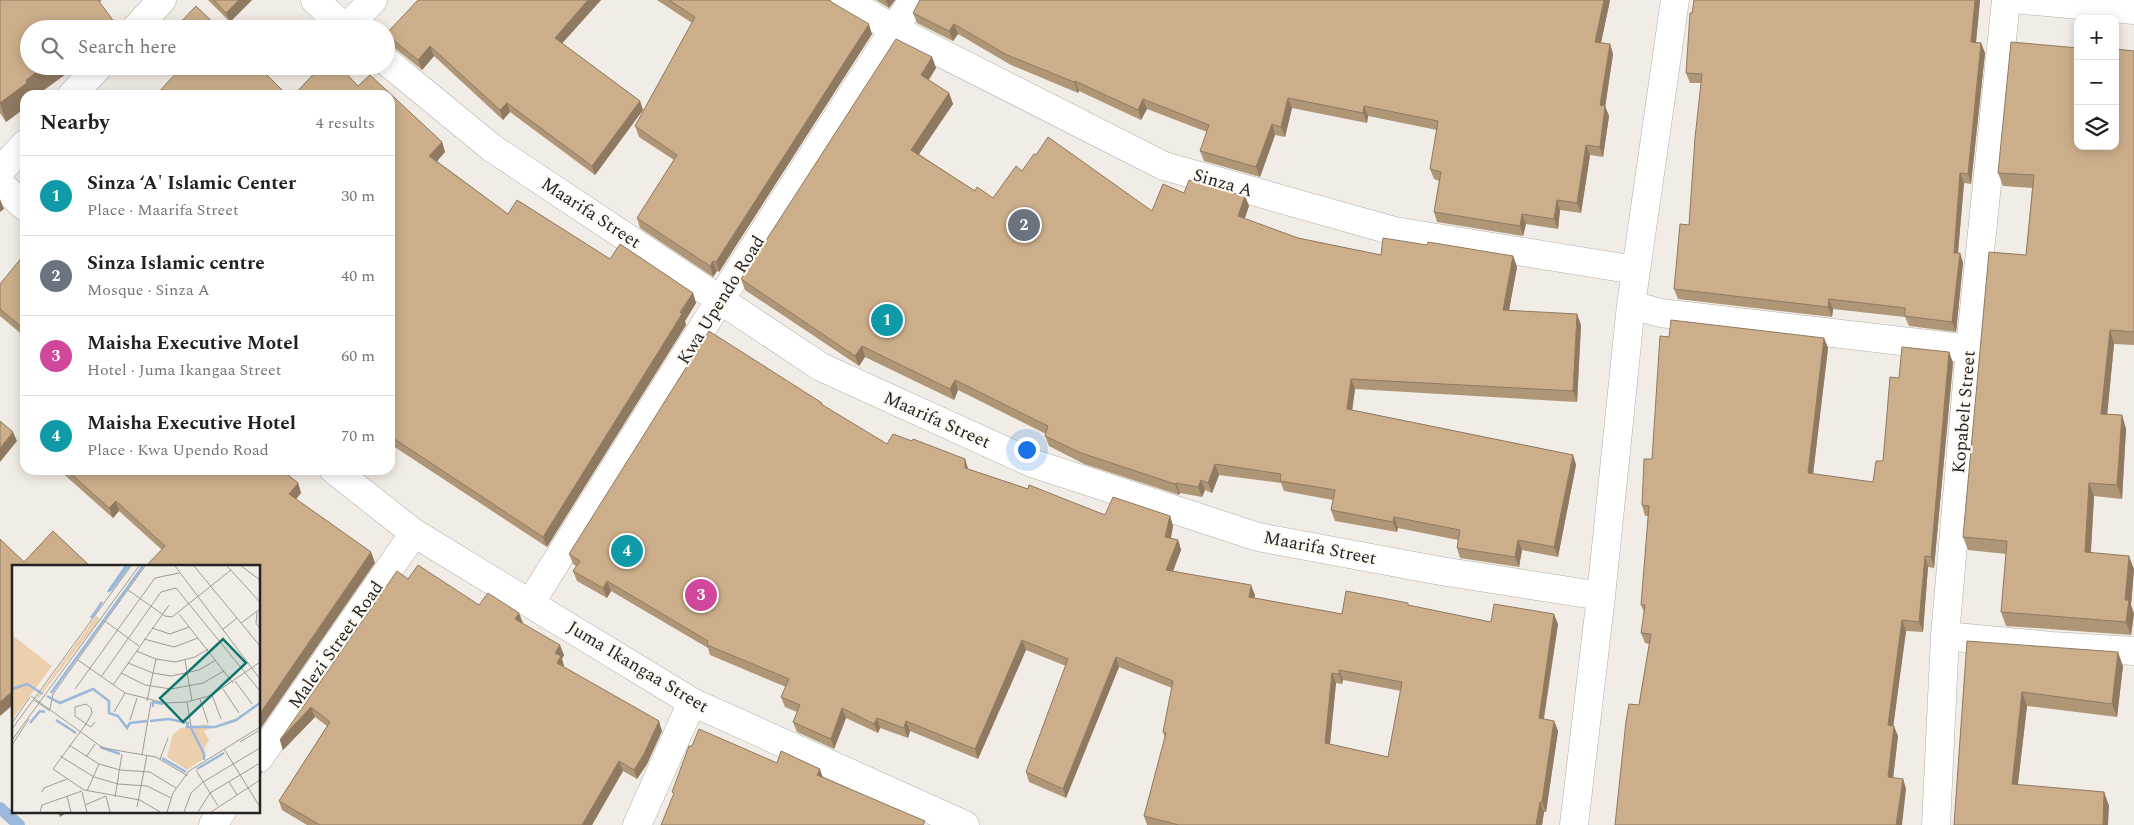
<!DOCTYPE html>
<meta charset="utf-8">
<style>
body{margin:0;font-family:Spectral,serif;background:#f2f2f2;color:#222}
.controls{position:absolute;right:15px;top:15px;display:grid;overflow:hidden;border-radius:10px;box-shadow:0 2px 12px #0003}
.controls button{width:45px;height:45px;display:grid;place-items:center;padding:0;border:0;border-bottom:1px solid #e0e0e0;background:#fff;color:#222;font:25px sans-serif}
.you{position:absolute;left:1026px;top:449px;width:18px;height:18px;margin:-12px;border:4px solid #fff;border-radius:50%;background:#1a73e8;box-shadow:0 0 0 8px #1a73e833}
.badge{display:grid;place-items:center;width:32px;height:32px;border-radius:50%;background:#1365b3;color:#fff;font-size:16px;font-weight:700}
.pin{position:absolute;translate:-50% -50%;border:2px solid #fff;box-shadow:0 1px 5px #0006}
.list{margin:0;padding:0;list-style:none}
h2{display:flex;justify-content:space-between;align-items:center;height:65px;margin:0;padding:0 20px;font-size:21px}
h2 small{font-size:16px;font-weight:400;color:#767676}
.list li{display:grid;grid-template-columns:32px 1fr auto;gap:15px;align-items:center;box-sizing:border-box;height:80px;padding:0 20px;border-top:1px solid #e0e0e0}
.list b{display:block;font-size:19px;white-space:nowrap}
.list p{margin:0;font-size:16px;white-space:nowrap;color:#767676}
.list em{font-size:16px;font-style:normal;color:#767676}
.icon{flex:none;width:28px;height:28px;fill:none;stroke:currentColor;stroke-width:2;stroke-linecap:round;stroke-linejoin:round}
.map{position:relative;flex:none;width:2134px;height:825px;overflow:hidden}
.search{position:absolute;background:#fff;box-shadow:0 2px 12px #0003;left:20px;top:20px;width:375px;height:55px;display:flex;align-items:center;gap:12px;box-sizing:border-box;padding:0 18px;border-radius:28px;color:#767676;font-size:19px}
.panel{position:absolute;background:#fff;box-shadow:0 2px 12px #0003;left:20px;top:90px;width:375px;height:385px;border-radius:15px}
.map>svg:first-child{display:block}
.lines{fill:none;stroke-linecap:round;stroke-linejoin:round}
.stream{stroke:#9ab8db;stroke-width:12}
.street-casing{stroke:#b2ada7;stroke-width:29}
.street{stroke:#fff;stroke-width:28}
.wall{fill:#af9677;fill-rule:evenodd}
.shaded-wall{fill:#8f7a61}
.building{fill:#ccae8a;stroke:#8f7a61;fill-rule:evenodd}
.labels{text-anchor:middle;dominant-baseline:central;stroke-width:4.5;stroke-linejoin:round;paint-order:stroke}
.street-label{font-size:18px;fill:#252321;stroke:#fef9f3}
.inset-river{fill:none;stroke:#9ab8db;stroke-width:2.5}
.inset-road{fill:none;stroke:#9f9c97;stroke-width:1}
.view{fill:#0f766e;fill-opacity:0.15;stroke:#0f766e;stroke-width:2.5}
.inset-edge{fill:none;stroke:#252321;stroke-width:2.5}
</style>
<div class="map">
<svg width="2134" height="825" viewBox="0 0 2134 825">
<rect width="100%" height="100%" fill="#f1ece5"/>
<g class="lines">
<path class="stream" d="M0,808l19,17"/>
<defs>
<path id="street" d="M315,0l31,29
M845,0l49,29 270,137 230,65 241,39
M2023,0l111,10
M346,28l27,-28
M135,29l27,-29
M386,61l106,87 329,219 211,96 226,74 183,34 160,25
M72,95l27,-29
M0,171l25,-27
M0,184l25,23
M1631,305l30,8 309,36
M334,470l80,63 278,169 273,123
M531,602l189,-302 193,-300
M1945,636l107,10 82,5
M259,758l155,-225
M213,825l9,-14
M637,825l55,-123
M1574,825l27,-229 30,-291 44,-305
M1936,825l9,-189 25,-287 36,-349"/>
</defs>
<use href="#street" class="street-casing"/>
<use href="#street" class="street"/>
</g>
<path class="wall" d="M0,0h102l-2,2 -71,27v37h48l-40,29h-12v13l-19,14 -6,-9z
M208,0h44l-22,22z
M601,0l-39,43 78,58 3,9 -48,65 -85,-63 -7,8 -69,-64 -12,14 -26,-21 -8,-3 -2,-5v-7z
M657,0h173l42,34 -153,238 -2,-1 -4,6 -73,-49 -3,-10 37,-58 -35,-23 -4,-11 57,-103z
M876,0h19l-6,8z
M920,0h690l-9,43 9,1 3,10 -8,52 4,10 -6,41 -13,-2 -9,58 -21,-3 -2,19 -32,-5 -3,12 -86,-14 -3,-10 5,-31 -5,-2 -4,-10 7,-39 -69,-14 -1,7 -75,-15 -7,29 -10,-2 -15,42 -56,-16 -4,-10 7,-19 -60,-23 -6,11 -62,-29 -1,2 -67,-28 -53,-31 -5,7 -36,-18 -4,-10z
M1694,0h286l-4,42 5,1 4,10 -14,131 -7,-1 -6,70h2l3,10 -7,69 -47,-6 -4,-9 -72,-8 -1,8 -154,-18 -4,-10 15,-64 12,-142h-11l-4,-10z
M2134,51v294l-20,-1 -7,70 15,1 4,14 -4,70 -28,-3 -3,56 43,17 -3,36 3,9 -3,21 -125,-9 -5,-14 5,-58 -38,-4 -5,-13 63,-282 6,-67 -29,-2 -5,-13 80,-27z
M932,57l4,11 -7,12 20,13 4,11 -34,50 56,37 18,7 29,-27 130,40 32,-18 61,3 4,10 -5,13 54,19 83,17 46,-10 86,11 4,11 -8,43 72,15 -4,77 -222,-13 -3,21 221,45 3,10 -18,92 -36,-7 -3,17 -59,-9 -3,-10 1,-8 -60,-12 -1,4 -62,-11 -4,-11 2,-10 -49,-9 -3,-8 -62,-8 -7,18 -7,-3 -3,7 -22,-4 -1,2 -95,-31 -35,-18 -4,-10 1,-2 -88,-44 -4,10 -89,-43 -6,9 -114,-76 -4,-11z
M171,66h87l-84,9z
M321,66h18l19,20 12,-11 72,67 3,10 -8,9 71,53 9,-14 93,59 10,-15 73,49 3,10 -11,18 1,4 -139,222 -157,-103v-349h-96z
M25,258v79l-25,-21v-32z
M1669,337l155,1 4,10 -15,126 60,8 10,-21 16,-83 50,-26 4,11 -19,205 -6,-1 -5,65 -17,-1 -13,95 5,10 -5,42 10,1 3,10 -267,-84 10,-61 -4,-1 -4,-10 3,-21 -3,-7 7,-89h-3l-3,-11 10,-46z
M822,403l1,3 64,38 25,-3 53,18 3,10 137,46 65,1 3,10 -2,12 7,2 3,10 -8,21 82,24 -1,3 88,16 67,-8 82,16 67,2 -14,95 10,2 4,10 -12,81h-2l-2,13h-395l-3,-9 21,-78 -2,-6 9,-44 -53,-21 -53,131 -37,-16 -3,-10 40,-106 -40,-16 -48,109 -68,-28 -2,7 -28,-10 -2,5 -32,-15 -12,31 -37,-17 -4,-10 4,-10 -12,-5 -4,-10 5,-10 -76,-32 -2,-7 -97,-57 -4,7 -30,-17 -4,-10 3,-5 -3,-2 -4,-10zM1343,680l58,11 -13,66 -58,-13 6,-61 6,1z
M59,470h223l16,13 3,10 -5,6 75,53 4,11 -214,-14 -42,-38 -6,7z
M408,579l71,26 44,18h-1l42,32 -2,4 2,8 98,64 -15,33 -10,15 -14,-8 -31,54h-285l-25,-15 -3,-9 48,-75 -12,-9 -32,33 -3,-10z
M1967,641l156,25 -6,51 -90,-11 -9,79 86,7 5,14 -155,19z"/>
<path class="shaded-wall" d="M239,0h13l-22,22 -4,-9z
M588,0h13l-43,48 -3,-10z
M886,0h9l-6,8z
M1604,0h6l-11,52 -4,-10z
M1975,0h5l-5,52 -4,-10z
M115,23l2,6h-10z
M869,24l3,10 -153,238 -3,-10z
M954,24l4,10 -5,7 -4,-10z
M1981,43l4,10 -14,131 -3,-10z
M1610,44l3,10 -9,61 -4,-10z
M430,46l4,10 -12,14 -4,-10z
M932,57l4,11 -11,17 -4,-10z
M45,66h32l-40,29h-12v13l-19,14 -6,-19 26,-23z
M1075,81l4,10 -1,2 -4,-11z
M949,93l4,11 -38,56 -4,-10z
M1288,98l4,10 -7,29 -4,-10z
M1143,99l4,10 -6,11 -3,-10z
M640,101l3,9 -48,65 -3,-9z
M507,103l3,9 -7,8 -3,-10z
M1364,106l4,10 -1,7 -4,-10z
M1605,106l4,10 -6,41 -3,-10z
M1272,124l3,11 -15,42 -4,-10z
M442,142l3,10 -12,14 -4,-10z
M1586,145l4,10 -9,58 -4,-10z
M1960,173l4,10 -7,80 -3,-10z
M1245,196l4,10 -7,21 -4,-11z
M0,199l4,10 -4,3z
M1557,200l3,10 -2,19 -4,-10z
M1522,214l4,10 -3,12 -3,-10z
M1960,253l3,10 -7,69 -4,-10z
M1513,256l4,11 -10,54 -4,-11z
M713,261l4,10 -4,6 -3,-11z
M693,293l3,10 -11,18 1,4 -139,222 -4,-10z
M1829,299l4,10 -1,8 -4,-10z
M1577,314l4,11 -4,77 -4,-11z
M2110,330l4,14 -8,83 -5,-13z
M1824,338l4,10 -16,135 -4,-10z
M862,346l3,11 -6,9 -4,-10z
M1949,352l4,11 -19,205 -3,-11z
M1351,379l4,10 -4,30 -4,-10z
M955,380l3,10 -4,10 -4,-11z
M2122,415l4,14 -4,70 -5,-14z
M13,432l4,9 -17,21v-14z
M1573,455l3,10 -18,92 -4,-10z
M965,459l3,10 -3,-1z
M1215,464l4,11 -7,18 -4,-10z
M1201,480l4,10 -3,7 -4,-10z
M298,483l3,10 -9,11 -3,-10z
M1176,483l4,10 -1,2 -4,-11z
M2089,483l5,13 -4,69 -5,-13z
M116,501l3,10 -6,7 -4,-10z
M1170,516l3,10 -4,21 -4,-10z
M1394,517l4,11 -1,4 -4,-10z
M1178,540l3,10 -11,29 -4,-9z
M1518,540l4,10 -3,17 -4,-10z
M371,552l4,11 -116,168v-16z
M1925,556l3,11 -5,65 -4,-10z
M2129,556l5,13 -3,36 3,9 -3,21 -5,-13 -1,-22z
M607,581l4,10 -4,7 -4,-10z
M1251,585l4,10 -2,12 -4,-10z
M519,613l4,10 -4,6 -4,-10z
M1554,614l4,10 -16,104 -3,-10z
M1902,620l4,11 -14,105 -4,-11z
M1022,640l4,10 -48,109 -3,-10z
M560,645l4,10 -2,4 2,7 -3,6 -4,-9 -2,-10z
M2118,652l5,14 -6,51 -5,-13z
M1116,657l3,10 -53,131 -3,-9z
M1339,670l4,10 -1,4 -3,-10z
M1332,673l4,10 -7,70 -4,-10z
M14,690v14l-14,12v-14z
M2022,692l5,14 -11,92 -4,-14z
M311,707l4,10 -32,33 -3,-10z
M842,708l4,10 -12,31 -3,-10z
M877,718l3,10 -2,5 -4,-9z
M659,721l3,10 -15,33 -10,15 -3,-9z
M906,721l4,10 -2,7 -4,-10z
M1554,721l4,10 -12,81 -4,-10z
M1894,726l4,10 -6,51 -4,-10z
M619,761l4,10 -31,54h-10z
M259,763l3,10 -3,4z
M820,769l3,9 -6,-3z
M1903,779l3,10 -4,36h-6z
M2104,792l5,14 -1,19h-5z
M1540,802l4,10 -2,13h-6z
M58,811h11l-9,6z"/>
<path class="building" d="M0,0h98l17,23 -8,6h-78v37h16l-19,14 1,3 -27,20z
M214,0h25l-13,13z
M418,0h170l-33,38 85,63 -48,65 -85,-63 -7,7 -70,-64 -12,14 -26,-21 -6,-2v-3z
M669,0h161l3,3 36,21 -153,238 -3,-1 -3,5 -73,-48 40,-63 -42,-29 60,-109z
M920,0h684l-9,42 15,2 -10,61 5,1 -5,41 -14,-2 -9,58 -20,-3 -3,19 -32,-5 -2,12 -86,-14 7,-40 -11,-3 8,-48 -74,-15 -1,7 -75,-15 -7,29 -9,-3 -16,43 -56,-16 9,-26 -66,-26 -5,11 -63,-29 -1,1 -67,-27 -53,-31 -5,7 -36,-18z
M1694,0h281l-4,42 10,1 -13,131 -8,-1 -6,80h6l-8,69 -47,-6v-8l-76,-9 -1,8 -154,-18 6,-65 9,1 6,-87 7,-64 -16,-1 4,-60h2z
M196,6l24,23h-46z
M896,39l36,18 -11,18 28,18 -38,57 64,41 2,-4 16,11 23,-32 6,5 12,-17 2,1 12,-18 104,74 11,-27 21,9 5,-13 56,16 -7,20 60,22 83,17 2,-17 44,7 1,-3 85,14 -10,54 74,4 -4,77 -222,-12 -4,30 226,46 -19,92 -36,-7 -3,17 -58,-9 3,-18 -66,-13 -1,5 -62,-12 4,-20 -55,-9 1,-7 -66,-10 -7,19 -7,-3 -3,7 -22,-4 -1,1 -94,-31 -36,-17 3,-10 -93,-46 -5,9 -88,-43 -7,10 -114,-77z
M2011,42l67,6v98h37v-97l19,2v281l-24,-2 -9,84 21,1 -5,70 -28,-2 -4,69 44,4 -4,44h4l-3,22 -125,-10 6,-71 -44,-4 26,-285 37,3 8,-80 -36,-2z
M172,66h86l29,29h-131l22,-24z
M321,66h18l19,20 12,-11 72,67 -13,14 79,58 9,-14 93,59 10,-15 73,49 -13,19 2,2 -139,223 -153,-101v-341h-96z
M23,256l2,2v72l-25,-21v-25z
M1671,320l153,18 -16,135 65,9 3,-21h7l7,-84 9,1 3,-31 47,5 -18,205 -6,-1 -6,66 -17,-2 -14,105 6,1 -6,51 15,2 -7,46h-281l11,-104 3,-17 10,1 12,-71 -10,-1 4,-28h-4l8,-99 -7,-1 2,-46h8l8,-123 9,1z
M709,331l113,72 -1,1 66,40 6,-10 19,7 1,-2 52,20v9l63,21 1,-4 76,30 8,-18 57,19 -5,21 13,3 -12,30 85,15 -2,12 93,17 4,-23 62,12v2l83,17 3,-18 60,10 -15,104 15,3 -12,81h-2l-4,23h-357l-35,-9 22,-83 -3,-1 10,-51 -57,-24 -53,132 -37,-17 42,-113 -46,-19 -47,109 -69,-28 -2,7 -27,-10 -3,6 -32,-16 -11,31 -38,-17 7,-17 -19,-8 8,-18 -82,-34 1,-4 -101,-60 -4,7 -30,-17 7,-10 -11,-7zM1339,670l63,12 -14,75 -63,-14 7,-70 7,1z
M0,421l13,11 -13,16z
M67,470h215l16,13 -9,11 82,58 -112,163v-149h-113l19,-20 -49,-45 -7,7z
M53,531l37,35h-76v124l-14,12v-163l24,23z
M418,565l61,40 9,-12 31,20 -4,6 45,26 -5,8 6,3 -4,7 102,58 -15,33 -10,16 -15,-9 -37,64h-262l-41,-24 51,-79 -19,-15 -31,33 117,-169 11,8z
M1967,641l151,11 -6,52 -90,-12 -10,92 92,8 -1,33h-149z
M699,729l78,34 4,-12 39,18 -3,6 108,46 -2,4h-262l13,-32 -2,-1 17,-46h3z"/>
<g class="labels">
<g class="street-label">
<text transform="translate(1223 183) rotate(16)">Sinza A</text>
<text transform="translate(591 213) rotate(33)">Maarifa Street</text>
<text transform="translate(721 300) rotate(-58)">Kwa Upendo Road</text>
<text transform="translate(1964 412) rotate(-85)">Kopabelt Street</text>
<text transform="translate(937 420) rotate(24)">Maarifa Street</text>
<text transform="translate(1320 548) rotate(11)">Maarifa Street</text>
<text transform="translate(336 645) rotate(-55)">Malezi Street Road</text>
<text transform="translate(638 667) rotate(31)">Juma Ikangaa Street</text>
</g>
</g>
<g transform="translate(12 565)">
<rect width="248" height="248" fill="#f1ece5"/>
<path d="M84,51l4,3 -62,80 -1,-2zM0,70l40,31 -40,54zM196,159l3,4 -7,3 5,9 -5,9 2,8 -19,13 -20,-13 6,-23 8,-6z" fill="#eccfad"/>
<path class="inset-river" d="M98,26l19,-25M96,27l18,-26M79,53l11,-16M0,124l15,-5 16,10M39,128l92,-127M35,131l13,7 33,-14 16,12v12l9,3 9,12 3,-5 17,-2M141,142v-5l10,2M44,155l20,13M138,156l19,-2 19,4 -1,4h28l21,-7 24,-17M18,158l10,-12 5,1M179,163l13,26v6M88,182l20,7M150,193l24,14M185,204l27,-16"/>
<path class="inset-road" d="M163,1l85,113M182,1l66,80M215,1l33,36M229,1l19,14M164,23l84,103M116,25l37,26 7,1 59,-47M245,47l-1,11 4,6M167,49l54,69M93,56l34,25M229,58l19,-14M140,63l18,6 19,-7M210,65l15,-12M132,74l30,8 24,-9M124,86l20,8 19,3 20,-5 13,-8M66,95l47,33 40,10 22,-1 25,-7 48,-33M173,95l7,41M116,98l25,10 18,3 28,-6 17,-10M109,108l24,12 26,4 32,-6 21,-12M89,112l60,-85 15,-4M223,116l17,23M101,120l56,-80M63,124l80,-111 24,-5M211,124l16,24M200,130l9,24M19,131l72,52 53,9 32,19M188,134l8,24M22,135l16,11M135,136l9,-42M175,137l4,24M38,144l3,-15 92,-128M102,147l11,-19M118,155l7,-22M83,157l-4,5 -5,-3 -11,-8v-9l11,-3 5,4 1,5 -6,11 -33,45 31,21 56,10 20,12M0,158l18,-26M0,164l119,-163M0,175l127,-174M228,177l20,-12M0,180l17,-26M57,180l30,19 21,6 30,2 26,16M212,184l36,58M130,190l9,-53M48,191l34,21 24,7 29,2 24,12M74,192l9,-13M148,194l8,-21M184,205l22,36M217,217l8,13M75,226l12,-27M30,227l2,-4 23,-9M70,227l5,20M55,231l4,16M103,232l7,-43M73,240l21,-9 4,16M125,242l10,-52M28,247l2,-7 40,-14M155,247l6,-19 16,-22 71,-44M172,247l7,-19 12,-11 57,-34M186,247l12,-19 50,-30M199,247l49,-32"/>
<path class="view" d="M211,74l23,24 -63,59 -23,-24z"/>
<rect width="248" height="248" class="inset-edge"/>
</g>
</svg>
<div class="controls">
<button>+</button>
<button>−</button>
<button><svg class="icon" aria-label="layers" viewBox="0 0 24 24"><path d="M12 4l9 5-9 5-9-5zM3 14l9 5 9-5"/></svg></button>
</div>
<div class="you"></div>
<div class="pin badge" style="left:887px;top:320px;background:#0f9aa8">1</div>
<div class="pin badge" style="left:1024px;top:225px;background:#6b7280">2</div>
<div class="pin badge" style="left:701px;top:595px;background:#d1479c">3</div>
<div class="pin badge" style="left:627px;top:551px;background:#0f9aa8">4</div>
<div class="search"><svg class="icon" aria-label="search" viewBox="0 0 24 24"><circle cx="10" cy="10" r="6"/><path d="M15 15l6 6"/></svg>Search here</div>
<section class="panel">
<h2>Nearby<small>4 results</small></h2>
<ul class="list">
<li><span class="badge" style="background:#0f9aa8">1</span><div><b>Sinza ‘A' Islamic Center</b><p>Place · Maarifa Street</p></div><em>30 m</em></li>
<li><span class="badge" style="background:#6b7280">2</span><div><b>Sinza Islamic centre</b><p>Mosque · Sinza A</p></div><em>40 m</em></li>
<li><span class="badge" style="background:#d1479c">3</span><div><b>Maisha Executive Motel</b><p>Hotel · Juma Ikangaa Street</p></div><em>60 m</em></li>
<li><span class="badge" style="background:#0f9aa8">4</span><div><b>Maisha Executive Hotel</b><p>Place · Kwa Upendo Road</p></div><em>70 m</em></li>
</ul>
</section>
</div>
